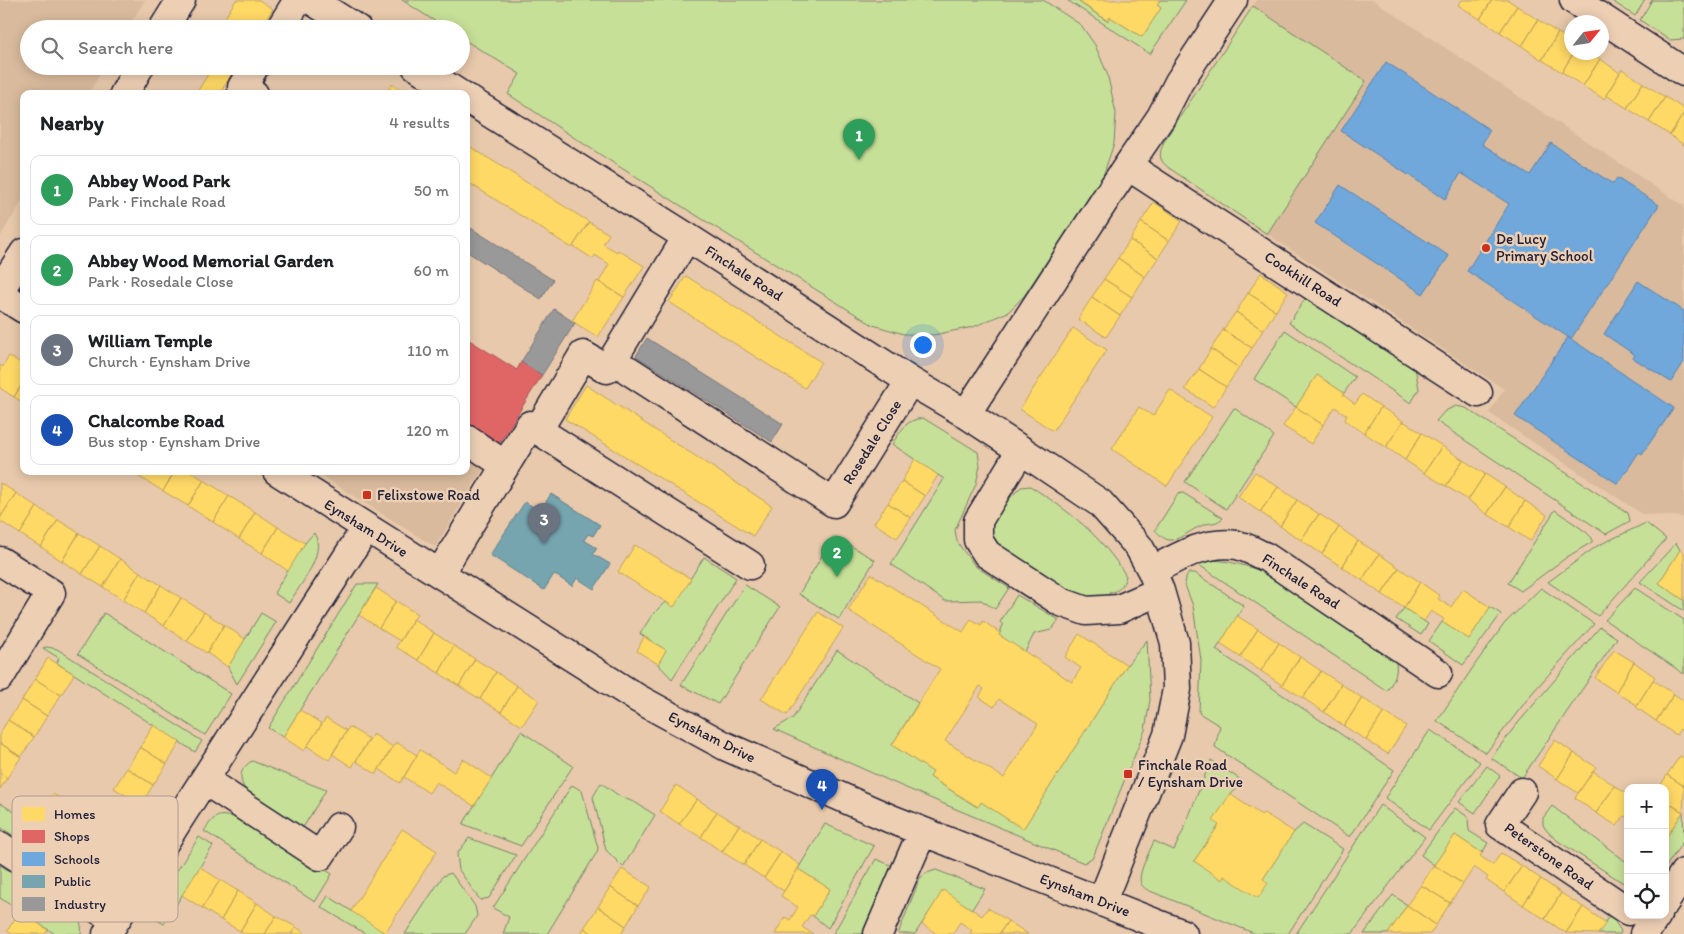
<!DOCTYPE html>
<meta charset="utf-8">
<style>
body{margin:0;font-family:Itim,sans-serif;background:#f2f2f2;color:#202124}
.controls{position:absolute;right:15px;bottom:15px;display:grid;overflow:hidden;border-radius:10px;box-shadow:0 2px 12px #0003}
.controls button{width:45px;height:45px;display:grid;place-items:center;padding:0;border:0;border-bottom:1px solid #e0e0e0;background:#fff;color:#202124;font:25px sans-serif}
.compass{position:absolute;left:1564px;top:15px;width:45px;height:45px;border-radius:50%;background:#fff;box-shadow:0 2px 12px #0003;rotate:60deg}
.you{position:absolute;left:922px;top:344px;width:18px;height:18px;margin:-12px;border:4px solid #fff;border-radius:50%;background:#1a73e8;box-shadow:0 0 0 8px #1a73e833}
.badge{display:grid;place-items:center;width:32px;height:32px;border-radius:50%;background:#c8321e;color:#fff;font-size:16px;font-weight:700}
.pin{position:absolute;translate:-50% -41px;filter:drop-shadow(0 1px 2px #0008)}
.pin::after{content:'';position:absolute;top:26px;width:18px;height:15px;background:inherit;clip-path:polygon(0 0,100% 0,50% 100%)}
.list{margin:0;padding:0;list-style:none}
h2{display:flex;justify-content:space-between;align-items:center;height:65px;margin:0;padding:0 20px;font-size:21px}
h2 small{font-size:16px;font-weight:400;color:#757577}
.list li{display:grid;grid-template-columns:32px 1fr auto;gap:15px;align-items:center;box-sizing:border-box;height:70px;margin:0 10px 10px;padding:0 10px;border:1px solid #e0e0e0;border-radius:10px}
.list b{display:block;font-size:19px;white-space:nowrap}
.list p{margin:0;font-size:16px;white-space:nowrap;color:#757577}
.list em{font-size:16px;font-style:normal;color:#757577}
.icon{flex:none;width:28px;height:28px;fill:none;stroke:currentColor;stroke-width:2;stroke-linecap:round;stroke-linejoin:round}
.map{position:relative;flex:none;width:1684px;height:934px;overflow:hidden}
.search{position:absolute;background:#fff;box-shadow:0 2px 12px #0003;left:20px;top:20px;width:450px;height:55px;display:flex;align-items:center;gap:12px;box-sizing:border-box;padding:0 18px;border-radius:28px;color:#757577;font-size:19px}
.panel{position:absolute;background:#fff;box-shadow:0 2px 12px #0003;left:20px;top:90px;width:450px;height:385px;border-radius:10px}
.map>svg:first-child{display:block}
.built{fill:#d9ba9c}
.green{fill:#c7e097;stroke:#748169}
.homes{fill:#ffd966;stroke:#bda259;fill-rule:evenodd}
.shops{fill:#e06666;stroke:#a75259}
.schools{fill:#6fa8dc;stroke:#5880ac}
.public{fill:#76a5af;stroke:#5d7e8c}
.industry{fill:#999;stroke:#75757d}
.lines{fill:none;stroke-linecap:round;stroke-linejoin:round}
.minor-casing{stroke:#22223b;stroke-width:31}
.minor{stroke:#edcfb4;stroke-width:28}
.poi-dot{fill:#c8321e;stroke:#edcfb4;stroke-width:2}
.labels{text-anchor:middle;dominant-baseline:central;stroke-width:5;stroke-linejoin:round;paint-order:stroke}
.poi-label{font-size:15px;fill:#22223b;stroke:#edcfb4;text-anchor:start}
.street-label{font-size:15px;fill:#22223b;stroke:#edcfb4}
.key{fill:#edcfb4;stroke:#b09b90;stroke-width:1}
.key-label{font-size:14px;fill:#22223b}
</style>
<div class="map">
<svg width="1684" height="934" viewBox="0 0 1684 934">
<rect width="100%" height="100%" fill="#e8c9ab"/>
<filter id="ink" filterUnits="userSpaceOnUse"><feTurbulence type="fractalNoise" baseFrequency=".02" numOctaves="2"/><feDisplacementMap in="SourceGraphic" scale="10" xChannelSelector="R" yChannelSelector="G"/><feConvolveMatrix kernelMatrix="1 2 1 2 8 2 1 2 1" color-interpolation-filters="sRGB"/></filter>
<g filter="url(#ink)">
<path class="built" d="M0,0h145l-18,29h-98v37h76l-17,28h-64v104l-24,39z
M1257,0h116l311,206v311l-42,-3 -153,-101 15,-24 -237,-155 -104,-71 -3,-5v-5l6,-15z
M466,386l49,31 -80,130 -121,-76h152z"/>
<path class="green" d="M402,0h641l38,25 14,20 12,28 9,40 -2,30 -11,33 -79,120 -16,16 -35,15 -40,8 -29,-1 -31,-9c-122,-76 -246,-151 -365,-231l12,-20 -59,-36v-9h-14z
M1067,0h12v2l28,19 3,-4 32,20 19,-29 -4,-3 3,-5h26l-36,54z
M1612,0h33l-10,16 -23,-15z
M1652,0h29l3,2v37l-15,1 -29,-20z
M1253,6l113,75 -99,153 -98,-66c-12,-9 -10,-16 -3,-30z
M1307,296l108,71 4,22 -8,14 -122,-80z
M1285,330l70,47 -11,16 -27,-18 -21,32 -42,-28z
M1456,406l10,2 162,105 2,8 -24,13 -170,-113 9,-10z
M1234,408l40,28 -48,73 -41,-27z
M923,418l55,34 2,14 -4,18 -21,46 2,11 5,8 13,17 34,22 -14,21 -14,-9 -36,1 -54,-37 53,-85 -52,-35c10,-14 13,-24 31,-26z
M1030,486c39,25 71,49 96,90 -3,10 -6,15 -17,17l3,7 -35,-2 -87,-58 -1,-17 15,-24 4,1 13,-13z
M1183,493l40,25c-10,8 -13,3 -22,8 -9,3 -20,13 -29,14 -7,1 -13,-6 -17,-10l23,-36z
M1555,510l31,22 6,6v4l-25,15 -46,34 -13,-8z
M1646,523l20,16 -68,77 -50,-34 49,-36z
M314,533c13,20 -14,52 -25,70l-15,-10 31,-50z
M834,536l41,24 -36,59 -40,-25z
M1676,543l4,7 -21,33 25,17v11l-44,-29z
M704,557l32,21 -64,101 -14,-15 8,-14 -26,-16 12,-19 13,-13 8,4z
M1204,560c23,-1 47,7 68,15l123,84c4,14 -1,20 -8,32l-191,-128z
M1189,573h6l49,33 -28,44 178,120 -44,67 -135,-90 5,-21 -21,-13 2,-53 -8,-54 -8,-21 1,-7z
M357,584h21l-95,153 -15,-9z
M745,585l35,22 -62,97 -37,-19z
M1541,588l53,36 -61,68 -47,61 -49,-32 39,-58 29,-40z
M1635,588l49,32v54l-79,-54z
M1017,595l42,25 -8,10 -17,4 -9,18 -26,-17 4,-10 -3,-3z
M1490,607l11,7 -38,51 -34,-24 13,-19 27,17z
M1404,608l24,16 -7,11 -25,-16z
M104,613l127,81 -26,41 -127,-81z
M261,613l15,9 -39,62 -9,-17z
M1600,627l17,11 -95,140 -31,-20 22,-29z
M1147,640l3,60 -5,30 -52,127 -9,6 -185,-78 -125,-56 19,-11 44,-68 81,53 -26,42 41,27 -3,5 47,30 4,-5 42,27 104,-164z
M47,647l10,2 145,92 -7,11 -138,-89 2,-5 -16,-10z
M1430,730l50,32 -51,68 -44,-32z
M521,731l52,35 -52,80 -58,-22z
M1211,760l33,22 -14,13 -16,25 5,5 -25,36 28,18 2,-3 39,3 31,-47 9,-8 40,25 -55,85h-32l-106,-43c-4,-2 -8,-4 -9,-8 -4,-9 9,-32 13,-42l20,9 9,-19z
M252,761l74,29 -22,36 -9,3 -52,-35 2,-5c-7,-11 -5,-21 7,-28z
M1487,766l13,10 -25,37 -16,-11z
M601,783l20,14 15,6 19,12 -32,52 -17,-17 -13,-53z
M572,785l10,6 16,57 -1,4 -50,82h-44l6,-17 -16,-9z
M0,803l103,65 18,-27 11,6 -25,38 -8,3 -4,-2 -95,-59z
M1380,805l45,32 -73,97h-56z
M1552,806l76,57v23l-70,-45 -11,-10 -4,-6v-7z
M1455,808l13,9 1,14 19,12 -6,10 -27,-18 -21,30 -13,-10z
M1683,812l1,28 -19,28v-29z
M236,814l96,60 -17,28 -111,-71c7,-10 12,-19 26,-14z
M825,824l49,22 -46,82 -15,-12 17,-27 -32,-20z
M199,837l14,9 -49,78 -16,-9z
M469,838l47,17 -27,43 -9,2 -21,-30 -2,-16z
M876,859l19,8 -30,67h-32z
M0,865l76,48c3,6 7,14 5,21h-26l-55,-36z
M936,870l49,19 -13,20 -29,-18 -28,43h-17l22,-56 7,-5z
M451,873l24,33 2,10 -12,18h-60l38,-58z
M1393,895l14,10 -19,29h-24z
M328,896l55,35 -1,3h-16l-45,-27z
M1610,914l11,17 -1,3h-22z"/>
<path class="homes" d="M236,0h23l14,9 -13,20h-42z
M1079,0h81l-3,5 4,3 -19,29 -32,-20 -2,4 -30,-20z
M1462,0h30l-12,19 -22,-14z
M1492,0h16l9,6 -17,26 -20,-13z
M1517,6l21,14 -16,26 -22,-14z
M1538,20l20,13 -16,27 -20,-14z
M1558,33l14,8v11h2l-12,20 -20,-12z
M1574,52h15l11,7 -17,27 -21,-14z
M1600,59l20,14 -16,26 -21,-13z
M213,66h24l-17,27 1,1h-25z
M1622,69l21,14 -16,25 -21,-13z
M1643,83l22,14 -16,25 -22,-14z
M392,84l15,10h-21z
M1665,97l19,12v4l-14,22 -21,-13z
M1684,113v32l-14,-10z
M466,144l123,78 -17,26 -106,-67z
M1154,202l28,19 -13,20 -28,-19z
M589,222l20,12 -6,10 14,8 1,-2 26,16 -20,31 -25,-15 10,-18 -14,-9 -2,4 -20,-13z
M1141,222l28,19 -11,17 -28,-18z
M1130,240l28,18 -13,19 -27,-19z
M1118,258l27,19 -13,20 -28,-18z
M1261,273l27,19 -12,19 -28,-18z
M686,276l135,86 -16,26 -136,-86z
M1104,279l28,18 -12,19 -28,-19z
M597,281l27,16 -26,40 -26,-16z
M1248,293l28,18 -13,19 -27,-18z
M1092,297l28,19 -14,21 -28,-18z
M1236,312l27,18 -11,18 -29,-18z
M1073,328l34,22 -54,81 -33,-22z
M1223,330l29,18 -13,20 -28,-19z
M1211,349l28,19 -13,19 -27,-18z
M9,356l15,9v16l-10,16 -14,-9v-23l3,2z
M1199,369l27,18 -13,20 -28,-18z
M1317,375l27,18 -1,2 12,9 7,-10 19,13 -17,26 -19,-13 2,-5 -12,-8 -12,18 -27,-18z
M24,381v22l-10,-6z
M586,385l186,121 -19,30 -188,-117z
M1170,390l42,27 -45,69 -55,-37 27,-42 14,9z
M1296,407l27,18 -12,19 -28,-18z
M1381,407l22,14 -17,26 -22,-14z
M1403,421l19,12 -17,27 -19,-13z
M1422,433l20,13 -18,27 -19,-13z
M1442,446l21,14 -17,26 -22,-13z
M915,459l23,16 -13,21 -23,-15z
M1463,460l22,14 -17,26 -22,-14z
M141,471h34l-12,20 -25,-15z
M175,471h15l14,9 -16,26 -25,-15z
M1255,472l23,15 -18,25 -22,-15z
M1485,474l20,13 -18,27 -19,-14z
M204,480l25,16 -16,26 -25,-16z
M902,481l23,15 -14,22 -23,-15z
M0,483l16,10 -16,25z
M1278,487l19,13 -17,26 -20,-14z
M1505,487l20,14 -16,26 -22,-13z
M16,493l21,14 -17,27 -20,-13v-3z
M229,496l26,16 -16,27 -26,-17z
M1297,500l22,14 -18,26 -21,-14z
M1525,501l22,14 -17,26 -21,-14z
M888,503l23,15 -14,20 -23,-15z
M37,507l21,13 -17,27 -21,-13z
M255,512l23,15 -16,26 -23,-14z
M1319,514l20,13 -17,27 -21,-14z
M58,520l21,13 -17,28 -21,-14z
M278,527l27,16 -17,28 -26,-18z
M1339,527l19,14 -16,26 -20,-13z
M79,533l21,13 -18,28 -20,-13z
M1358,541l21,13 -17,26 -20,-13z
M635,545l56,34 -17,28 -56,-35z
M100,546l20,13 -17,28 -21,-13z
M1680,550l4,3v47l-25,-17z
M1379,554l20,14 -17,26 -20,-14z
M120,559l20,13 -17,28 -20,-13z
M1399,568l21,14 -16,26 -22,-14z
M140,572l21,13 -17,28 -21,-13z
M871,574l92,58 8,-13 10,6 2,-4 17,12 -1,2 73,47 9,-14 -16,-11 14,-23 48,31 -104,164 -42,-27 -3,5 -48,-30 3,-5 -41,-27 48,-76 -92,-59zM980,686l4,3 -5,8 15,10 5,-8 39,25 -34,54 -59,-37z
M1420,582l20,14 -2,3 13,8 12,-18 27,18 -21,32 -27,-17 2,-3 -13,-8 -7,10 -20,-13z
M161,585l20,13 -17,28 -20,-13z
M376,588l20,13 -17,27 -20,-13z
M181,598l23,14 -17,29 -23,-15z
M396,601l21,13 -17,27 -21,-13z
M204,612l20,13 -17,28 -20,-12z
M818,612l25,16 -56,87 -26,-16z
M1237,616l21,13 -18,28 -20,-13z
M413,619l21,14 -16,27 -22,-13z
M224,625l21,14 -17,28 -21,-14z
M1258,629l21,14 -18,28 -21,-14z
M434,633l20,13 -15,27 -21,-13z
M644,637l22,13 -8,14 -21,-13z
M1279,643l21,14 -18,28 -21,-14z
M454,646l21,13 -16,27 -20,-13z
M1614,650l20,12 -18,30 -21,-14z
M1300,657l21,14 -18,27 -21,-13z
M48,658l26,16 -13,21 -26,-16z
M475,659l21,13 -16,27 -21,-13z
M1634,662l21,15 -18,28 -21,-13z
M1321,671l20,13 -17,28 -21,-14z
M496,672l21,14 -16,26 -21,-13z
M35,679l26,16 -14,21 -25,-16z
M1653,680l21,14 -18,27 -20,-14z
M1341,684l21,14 -18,28 -20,-14z
M517,686l22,14 -17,26 -21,-14z
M1674,694l10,7v31l-4,-3 -4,6 -20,-14z
M1362,698l22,14 -18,28 -22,-14z
M22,700l25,16 -13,21 -26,-17z
M300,710l22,14 -18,27 -21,-14z
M1384,712l22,14 -18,28 -22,-14z
M326,718l21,13 -18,29 -22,-14z
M8,720l26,17 -13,20 -21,-14v-10z
M154,725l26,17 -13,22 -27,-17z
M349,727l20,12 -17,28 -20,-13z
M373,734l20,13 -17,27 -20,-13z
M1555,740l19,13 -17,26 -19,-13z
M396,742l21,13 -17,28 -21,-14z
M0,743l21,14 -14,21 -7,-5z
M140,747l27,17 -14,21 -26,-17z
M420,750l34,22 9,-13 29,19 -18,28 -38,-24 -7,11 -25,-16z
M1574,753l22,14 -18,26 -21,-14z
M1680,756l4,2v28l-17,-11z
M127,768l26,17 -12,20 -27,-17z
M1593,771l22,15 -19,27 -21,-15z
M0,773l7,5 -7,11z
M1667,775l17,11 -1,26 -18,-11v-13h-6z
M676,785l21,14 -18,25 -19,-13z
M1615,786l13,9v23l-4,-2 -7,10 -21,-13z
M53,794l51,32 5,-7 18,12 -24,38 -70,-45z
M1230,794l31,21 3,-2 30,19 -31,47 5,4 -10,15 -34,-22 -2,4 -28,-19 25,-36 -6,-4z
M697,799l20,13 -16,25 -22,-13z
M1665,801l18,11 -18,27z
M717,812l22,13 -17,27 -21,-15z
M739,825l21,14 -16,26 -22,-13z
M402,829l35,22 -52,82 -34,-22z
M1455,835l27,18 -2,3 13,9 8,-12 21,13 -18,26 -18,-12 2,-3 -14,-10 -11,17 -29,-19z
M760,839l21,13 -17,26 -20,-13z
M781,852l19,13 -16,26 -20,-13z
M1434,865l29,19 -13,19 -29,-18z
M1522,866l19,13 -18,26 -19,-13z
M200,867l20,13 -18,28 -20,-13z
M622,869l29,18 -13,19 -28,-19z
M798,869l32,20 -17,27 -3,-1 -8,12 11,7h-38l10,-17 5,3 8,-13 -17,-11z
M1541,879l20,14 -16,26 -22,-14z
M220,880l18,11 -17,29 -19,-12z
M1421,885l29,18 -14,22 -29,-20z
M610,887l28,19 -12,20 -28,-19z
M943,890l39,26 6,-8 20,13 -9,13h-29l2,-4 -12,-8 -8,12h-15l-15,-10z
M238,891l19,12 -17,28 -19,-11z
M1561,893l22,14 -17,26 -21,-14z
M257,903l19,13 -11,18h-21l-4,-3z
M1407,905l29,20 -6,9h-42z
M598,907l28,19 -5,8h-28l-9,-6z
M1583,907l23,16 -8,11 -32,-1z
M20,911l28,19 -3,4h-33l-5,-3z
M276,916l20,11 -5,7h-26z
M1008,921l20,13h-29z
M296,927l10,7h-15z
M584,928l9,6h-12z"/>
<path class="shops" d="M466,338l51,32 4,-8 21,13 -48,77 -28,-17z"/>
<path class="schools" d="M1386,62l104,68 -8,14 48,31 21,-32 62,41 4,-6 42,27 -88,134 -104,-68 42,-67 -48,-31 -16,26 -104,-68z
M1340,185l109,71 -26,38 -108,-71z
M1638,281l46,30v51l-13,20 -38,-24 2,-3 -31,-21z
M1568,337l106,71 -32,46 -3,-2 -21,32 -103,-68z"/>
<path class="public" d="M551,494l49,31 -7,11 -5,-2 -4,6 13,8 -4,6 17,10 -16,25 -17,-11 -5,8 -18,-12 -10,16 -54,-35 35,-53 15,9z"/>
<path class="industry" d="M466,225l87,55 -12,19 -75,-48z
M554,309l21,14 -33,52 -21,-13z
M647,338l136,86 -11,18 -136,-86z"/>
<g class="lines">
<defs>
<path id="minor" d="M311,0l46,29
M1574,0l110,72
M163,29l18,-29
M280,29l18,-29
M416,66l43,28
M124,94l16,-28
M254,94l-12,-7 13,-21
M466,98l221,139 223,144 56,33 55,36 79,53 39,44 13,24 8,20 15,52 2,46 -9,46 -66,166
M1128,166l350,227
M0,290l24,-37
M0,294l24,15
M628,370l206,133 76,-122
M966,414l146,-225 49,-72 18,-35 54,-82
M538,430l45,-75 24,14 80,-132
M466,439l39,26
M1021,450l-43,71v19l9,14 74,48 25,9 33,-2 41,-18
M277,471l360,227 88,48 166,73 292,115
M0,561l51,32 -51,84
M1152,571c26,-14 54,-31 85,-26 10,2 19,8 29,12l172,116
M440,573l90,-148 220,140
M204,780l116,76 19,-29
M1522,792l-22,33 128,86
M0,846l115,74
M1665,902l19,-29
M107,934l72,-115 187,-291
M878,934l44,-102
M1644,934l13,-19"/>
</defs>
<use href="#minor" class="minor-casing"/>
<use href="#minor" class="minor"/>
</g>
</g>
<g class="poi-dot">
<circle cx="1486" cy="248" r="5"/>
<rect x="362" y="490" width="10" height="10" rx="2.5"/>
<rect x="1123" y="769" width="10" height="10" rx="2.5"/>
</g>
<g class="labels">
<g class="poi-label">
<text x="1496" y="239">De Lucy<tspan x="1496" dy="17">Primary School</tspan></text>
<text x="377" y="495">Felixstowe Road</text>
<text x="1138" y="765">Finchale Road<tspan x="1138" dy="17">/ Eynsham Drive</tspan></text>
</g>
<g class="street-label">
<text transform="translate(744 273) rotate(33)">Finchale Road</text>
<text transform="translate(1303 279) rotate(33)">Cookhill Road</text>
<text transform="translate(872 442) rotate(-58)">Rosedale Close</text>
<text transform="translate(366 528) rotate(32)">Eynsham Drive</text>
<text transform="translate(1301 581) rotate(33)">Finchale Road</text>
<text transform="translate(712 737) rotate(27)">Eynsham Drive</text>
<text transform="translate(1549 856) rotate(35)">Peterstone Road</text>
<text transform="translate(1085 895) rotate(21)">Eynsham Drive</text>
</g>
</g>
<rect x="12" y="796" width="166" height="126" rx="8" class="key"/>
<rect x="22" y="807" width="23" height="14" fill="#ffd966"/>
<rect x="22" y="830" width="23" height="13" fill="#e06666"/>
<rect x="22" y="852" width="23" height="14" fill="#6fa8dc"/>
<rect x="22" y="875" width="23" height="13" fill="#76a5af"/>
<rect x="22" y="897" width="23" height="14" fill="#999"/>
<g class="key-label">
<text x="54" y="819">Homes</text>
<text x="54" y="841">Shops</text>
<text x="54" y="864">Schools</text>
<text x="54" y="886">Public</text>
<text x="54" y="909">Industry</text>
</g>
</svg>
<div class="controls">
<button>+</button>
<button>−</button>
<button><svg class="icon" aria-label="locate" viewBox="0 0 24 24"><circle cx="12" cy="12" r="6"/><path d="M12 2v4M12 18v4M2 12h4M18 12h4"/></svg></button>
</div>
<svg class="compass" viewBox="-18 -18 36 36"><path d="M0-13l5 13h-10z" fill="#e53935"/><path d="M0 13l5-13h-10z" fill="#757577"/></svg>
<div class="you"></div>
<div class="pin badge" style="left:859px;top:160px;background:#2e9e5b">1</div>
<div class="pin badge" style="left:837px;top:577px;background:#2e9e5b">2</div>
<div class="pin badge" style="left:544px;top:544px;background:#6b7280">3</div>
<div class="pin badge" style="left:822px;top:810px;background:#1a4fb4">4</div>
<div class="search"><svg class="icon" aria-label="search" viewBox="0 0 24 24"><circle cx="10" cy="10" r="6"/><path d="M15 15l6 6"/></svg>Search here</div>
<section class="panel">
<h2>Nearby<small>4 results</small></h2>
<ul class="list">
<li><span class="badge" style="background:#2e9e5b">1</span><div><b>Abbey Wood Park</b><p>Park · Finchale Road</p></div><em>50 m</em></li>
<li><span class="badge" style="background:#2e9e5b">2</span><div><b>Abbey Wood Memorial Garden</b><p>Park · Rosedale Close</p></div><em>60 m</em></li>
<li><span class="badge" style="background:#6b7280">3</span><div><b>William Temple</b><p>Church · Eynsham Drive</p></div><em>110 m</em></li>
<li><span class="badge" style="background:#1a4fb4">4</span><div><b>Chalcombe Road</b><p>Bus stop · Eynsham Drive</p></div><em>120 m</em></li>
</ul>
</section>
</div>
